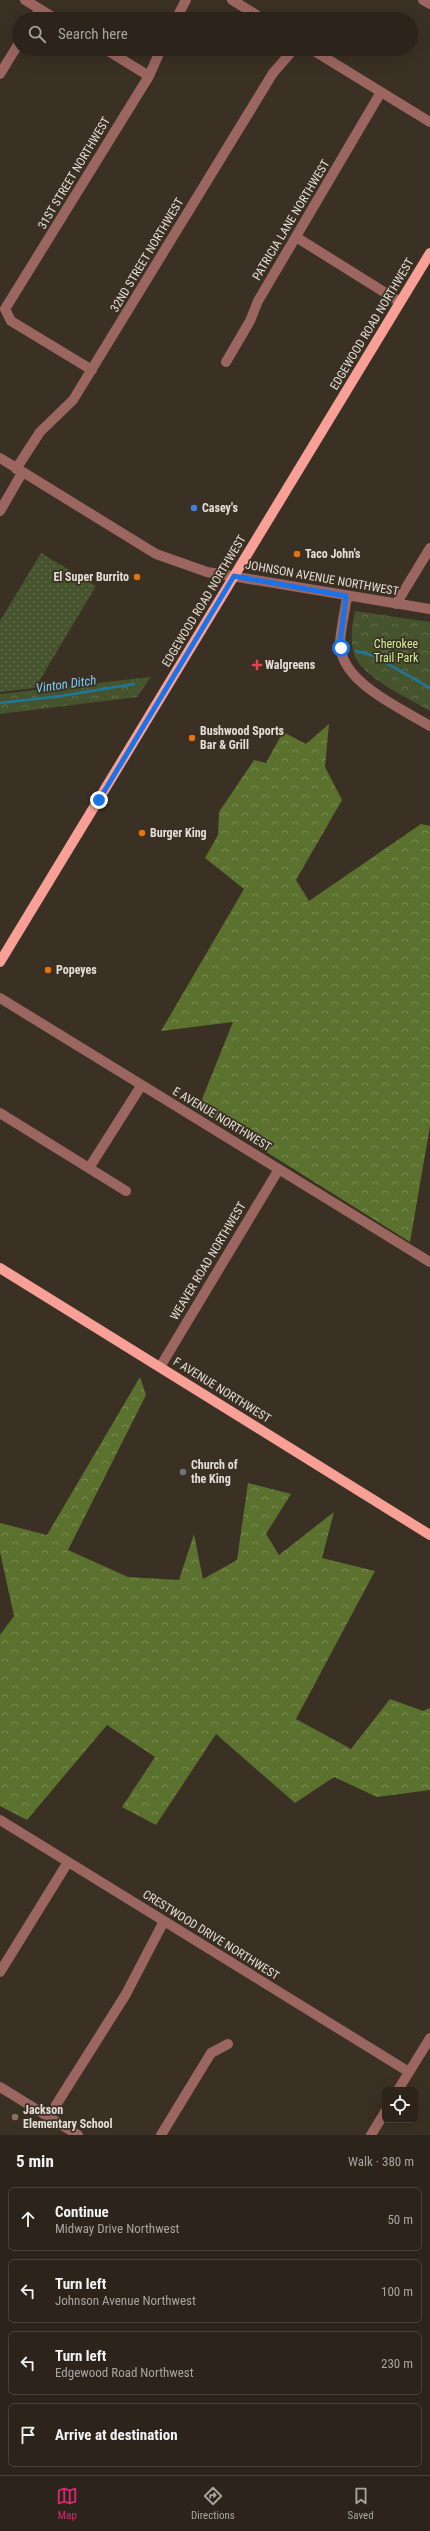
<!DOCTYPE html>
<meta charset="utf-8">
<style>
body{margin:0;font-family:"Roboto Condensed",sans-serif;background:#342c23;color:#f1f3f6}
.controls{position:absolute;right:12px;bottom:12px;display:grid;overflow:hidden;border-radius:6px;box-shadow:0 4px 16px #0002}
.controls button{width:36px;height:36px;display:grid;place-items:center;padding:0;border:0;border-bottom:1px solid #484139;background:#2c241a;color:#f1f3f6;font:20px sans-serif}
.stop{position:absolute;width:12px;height:12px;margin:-9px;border:3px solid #1a73e8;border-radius:50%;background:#fff}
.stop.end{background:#1a73e8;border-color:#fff;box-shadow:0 1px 4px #0008}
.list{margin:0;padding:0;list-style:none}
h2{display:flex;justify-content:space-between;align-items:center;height:52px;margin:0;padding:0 16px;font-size:17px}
h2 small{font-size:13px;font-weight:400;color:#a6a4a2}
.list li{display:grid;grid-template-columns:26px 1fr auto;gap:12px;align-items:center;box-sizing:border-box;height:64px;margin:0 8px 8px;padding:0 8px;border:1px solid #484139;border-radius:6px}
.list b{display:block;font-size:15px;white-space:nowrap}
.list p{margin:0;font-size:13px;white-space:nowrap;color:#a6a4a2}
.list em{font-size:13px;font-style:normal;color:#a6a4a2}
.icon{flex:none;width:22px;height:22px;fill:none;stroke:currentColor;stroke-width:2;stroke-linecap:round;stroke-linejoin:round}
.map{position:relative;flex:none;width:430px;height:2135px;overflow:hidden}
.search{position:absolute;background:#2c241a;box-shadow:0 4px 16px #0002;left:12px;right:12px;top:12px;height:44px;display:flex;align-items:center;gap:10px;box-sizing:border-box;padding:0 14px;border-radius:22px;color:#a6a4a2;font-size:15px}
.sheet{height:340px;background:#2c241a}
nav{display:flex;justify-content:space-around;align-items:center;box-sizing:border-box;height:56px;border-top:1px solid #484139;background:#2c241a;font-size:11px;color:#a6a4a2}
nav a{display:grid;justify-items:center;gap:2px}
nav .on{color:#db2777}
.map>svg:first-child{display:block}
.grass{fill:url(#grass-dots)}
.forest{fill:url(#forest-crowns)}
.park{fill:url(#park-crowns)}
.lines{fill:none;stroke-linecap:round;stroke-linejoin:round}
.stream{stroke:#20779d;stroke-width:2.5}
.minor{stroke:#9c6660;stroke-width:10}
.major{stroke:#f8a095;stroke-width:10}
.route{stroke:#1a73e8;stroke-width:5}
.shop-dot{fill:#3f7fe0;stroke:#3a3023;stroke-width:1.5}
.food-dot{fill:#e8710a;stroke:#3a3023;stroke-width:1.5}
.health-dot{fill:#e0444e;stroke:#3a3023;stroke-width:1.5}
.worship-dot{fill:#6b7280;stroke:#3a3023;stroke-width:1.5}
.education-dot{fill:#8d6e63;stroke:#3a3023;stroke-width:1.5}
.labels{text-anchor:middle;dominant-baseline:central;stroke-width:3.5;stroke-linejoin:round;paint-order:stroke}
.street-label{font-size:12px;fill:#e5ded6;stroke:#3a3023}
.poi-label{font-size:12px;font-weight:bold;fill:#e5ded6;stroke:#3a3023;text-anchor:start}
.park-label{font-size:12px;fill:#cff393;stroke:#3a3023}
.water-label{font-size:13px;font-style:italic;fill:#78cdf8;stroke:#3a3023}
</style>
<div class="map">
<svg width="430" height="2135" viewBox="0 0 430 2135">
<defs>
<pattern id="grass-dots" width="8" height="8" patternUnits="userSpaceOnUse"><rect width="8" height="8" fill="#45542d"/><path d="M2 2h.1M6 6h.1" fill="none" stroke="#606c4b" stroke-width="1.8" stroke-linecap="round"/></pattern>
<pattern id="forest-crowns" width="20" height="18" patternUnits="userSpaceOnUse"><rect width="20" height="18" fill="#5a722e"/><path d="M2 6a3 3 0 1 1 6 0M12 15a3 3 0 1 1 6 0" fill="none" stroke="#798c55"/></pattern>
<pattern id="park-crowns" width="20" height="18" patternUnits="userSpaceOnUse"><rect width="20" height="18" fill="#45542d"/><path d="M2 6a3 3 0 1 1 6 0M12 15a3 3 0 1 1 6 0" fill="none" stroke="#606c4b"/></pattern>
</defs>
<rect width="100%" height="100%" fill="#3a3023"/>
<path class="grass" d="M41,553l55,33 -61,102 -35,4v-71z"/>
<path class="forest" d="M329,724l-4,43 17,33 -46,80 13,21 112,-77 9,2v300l-20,116 -212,-133 35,-87 -72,9 83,-142 -39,-31 13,-23 1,-23 35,-52 12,3 17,-31 23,12z
M140,1377l6,18 -78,155 60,27 51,3 15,-46 9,45 34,-19 11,-77 43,11 -25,40 13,21 55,-43 -12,46 53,13 -79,148 55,30 39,-50 33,12 7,-3v82l-53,7 -43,-20 -39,26 -79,-69 -60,91 -34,-18 33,-50 -48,-32 -80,95 -27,-14v-171l14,-19 -14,-64v-29l47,12z"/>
<path class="park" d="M355,611l75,11v89c-20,-12 -69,-34 -76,-57 -4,-14 -2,-28 1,-43z
M151,677l-14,20 -137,17v-20z"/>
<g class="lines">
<path class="stream" d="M356,651l18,5 56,32
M0,703l61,-7 73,-12"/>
<path class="minor" d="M25,0l31,19
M232,0l31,19
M423,0l7,4
M34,19l6,-10
M176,19l10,-19
M105,49l44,27
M311,49l119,73
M0,74l19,-31
M296,237l104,65
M226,362l24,-41 8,-20 123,-209
M92,370l-81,-49 -6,-12 144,-233 12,-27
M0,458l156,96 51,18 223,37
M16,469l24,-37 33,-32 200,-327 21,-24
M0,511l22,-38
M347,597c-2,14 -6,30 -7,45 -1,40 61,66 90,84
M396,604l34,-56
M0,998l430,264
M0,1113l126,78
M89,1168l52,-82
M160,1367l119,-198
M0,1820l409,252
M0,1972l68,-110
M0,2087l78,48
M398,2090l32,-52
M56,2105l70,-111 38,-73
M161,2135l50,-82 17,-9
M371,2135l14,-23"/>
<path class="major" d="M0,962l430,-709
M0,1268l430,267"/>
</g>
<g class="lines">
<path class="route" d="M99,800l135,-224 112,20 -6,47 1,5"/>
</g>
<circle class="shop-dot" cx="194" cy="508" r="4"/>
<g class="food-dot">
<circle cx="297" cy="554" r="4"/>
<circle cx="137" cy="577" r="4"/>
<circle cx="192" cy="738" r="4"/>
<circle cx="142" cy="833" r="4"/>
<circle cx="48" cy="970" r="4"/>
</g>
<path class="health-dot" d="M255 659h4v4h4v4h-4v4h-4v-4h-4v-4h4z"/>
<circle class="worship-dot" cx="183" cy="1472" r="4"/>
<circle class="education-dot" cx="15" cy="2117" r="4"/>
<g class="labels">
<g class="street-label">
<text transform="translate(74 173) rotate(-59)">31ST STREET NORTHWEST</text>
<text transform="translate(291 220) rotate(-59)">PATRICIA LANE NORTHWEST</text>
<text transform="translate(147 255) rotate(-59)">32ND STREET NORTHWEST</text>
<text transform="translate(372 324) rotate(-59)">EDGEWOOD ROAD NORTHWEST</text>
<text transform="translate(322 578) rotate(10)">JOHNSON AVENUE NORTHWEST</text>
<text transform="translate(204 601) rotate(-59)">EDGEWOOD ROAD NORTHWEST</text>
<text transform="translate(222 1119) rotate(31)">E AVENUE NORTHWEST</text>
<text transform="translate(208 1261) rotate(-59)">WEAVER ROAD NORTHWEST</text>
<text transform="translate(222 1390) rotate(32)">F AVENUE NORTHWEST</text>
<text transform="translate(211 1935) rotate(32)">CRESTWOOD DRIVE NORTHWEST</text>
</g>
<g class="poi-label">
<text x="202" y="508">Casey's</text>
<text x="305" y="554">Taco John's</text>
<text x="129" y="577" text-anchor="end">El Super Burrito</text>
<text x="265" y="665">Walgreens</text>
<text x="200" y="731">Bushwood Sports<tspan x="200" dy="14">Bar &amp; Grill</tspan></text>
<text x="150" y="833">Burger King</text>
<text x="56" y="970">Popeyes</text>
<text x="191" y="1465">Church of<tspan x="191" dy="14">the King</tspan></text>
<text x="23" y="2110">Jackson<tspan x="23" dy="14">Elementary School</tspan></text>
</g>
<g class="park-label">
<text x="396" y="644">Cherokee<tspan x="396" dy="14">Trail Park</tspan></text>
</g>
<g class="water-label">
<text transform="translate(66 684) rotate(-8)">Vinton Ditch</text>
</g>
</g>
</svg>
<div class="controls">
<button><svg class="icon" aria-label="locate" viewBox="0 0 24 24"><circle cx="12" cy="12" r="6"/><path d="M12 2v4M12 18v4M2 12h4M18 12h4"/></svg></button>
</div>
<div class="stop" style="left:341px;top:648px"></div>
<div class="stop end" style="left:99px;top:800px"></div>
<div class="search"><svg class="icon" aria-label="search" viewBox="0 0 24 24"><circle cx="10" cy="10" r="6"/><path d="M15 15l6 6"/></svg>Search here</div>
</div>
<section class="sheet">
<h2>5 min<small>Walk · 380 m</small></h2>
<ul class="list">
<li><svg class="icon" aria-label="ahead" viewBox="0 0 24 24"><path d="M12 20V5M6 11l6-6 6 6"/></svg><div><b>Continue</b><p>Midway Drive Northwest</p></div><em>50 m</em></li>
<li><svg class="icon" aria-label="left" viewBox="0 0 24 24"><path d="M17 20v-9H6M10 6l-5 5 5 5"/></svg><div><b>Turn left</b><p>Johnson Avenue Northwest</p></div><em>100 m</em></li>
<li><svg class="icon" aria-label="left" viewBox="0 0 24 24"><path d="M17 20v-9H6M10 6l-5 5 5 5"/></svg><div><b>Turn left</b><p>Edgewood Road Northwest</p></div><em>230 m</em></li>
<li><svg class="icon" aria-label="arrive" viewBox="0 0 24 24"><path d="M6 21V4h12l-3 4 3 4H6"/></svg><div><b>Arrive at destination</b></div></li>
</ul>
</section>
<nav>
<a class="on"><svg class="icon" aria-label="map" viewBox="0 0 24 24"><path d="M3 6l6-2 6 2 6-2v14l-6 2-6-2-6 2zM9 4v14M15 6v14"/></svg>Map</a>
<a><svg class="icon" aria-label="directions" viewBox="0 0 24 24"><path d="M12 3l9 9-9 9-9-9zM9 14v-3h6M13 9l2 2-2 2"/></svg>Directions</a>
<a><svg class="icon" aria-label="saved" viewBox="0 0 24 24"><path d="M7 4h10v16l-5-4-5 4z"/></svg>Saved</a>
</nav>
